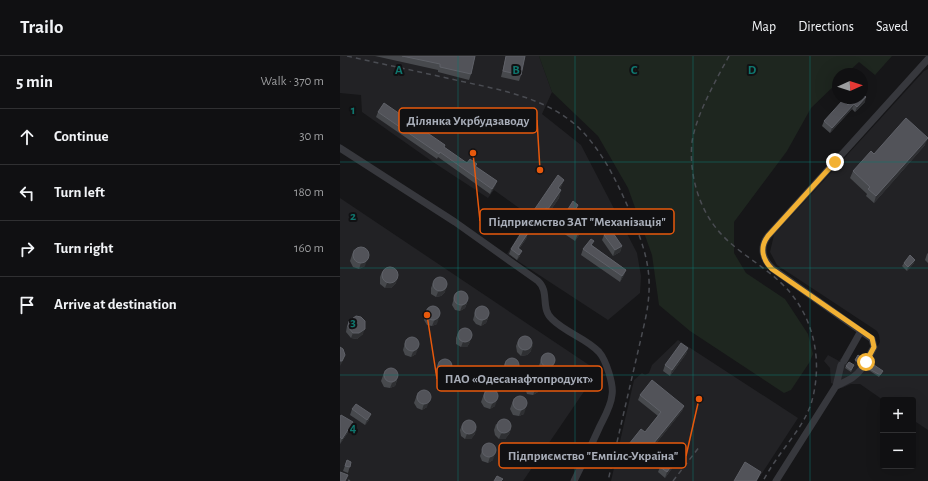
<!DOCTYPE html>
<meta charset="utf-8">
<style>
body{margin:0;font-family:"Alegreya Sans",sans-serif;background:#1e1e20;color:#f1f3f6}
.controls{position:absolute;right:12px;bottom:12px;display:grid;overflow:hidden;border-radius:4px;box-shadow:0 4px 16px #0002}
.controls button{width:36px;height:36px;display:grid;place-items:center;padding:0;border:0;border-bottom:1px solid #303032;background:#101012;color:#f1f3f6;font:20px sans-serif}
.compass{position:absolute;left:492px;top:12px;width:36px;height:36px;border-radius:50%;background:#101012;box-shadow:0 4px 16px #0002;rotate:87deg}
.stop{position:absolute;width:12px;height:12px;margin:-9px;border:3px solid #f2b134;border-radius:50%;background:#fff}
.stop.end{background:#f2b134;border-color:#fff;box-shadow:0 1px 4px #0008}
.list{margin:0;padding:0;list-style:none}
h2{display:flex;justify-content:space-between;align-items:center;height:52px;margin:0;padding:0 16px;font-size:17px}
h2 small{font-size:13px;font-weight:400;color:#9c9d9f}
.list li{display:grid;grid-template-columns:26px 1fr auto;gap:12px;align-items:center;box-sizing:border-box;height:56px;padding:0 16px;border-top:1px solid #303032}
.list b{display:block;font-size:15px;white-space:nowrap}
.list em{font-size:13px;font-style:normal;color:#9c9d9f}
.icon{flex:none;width:22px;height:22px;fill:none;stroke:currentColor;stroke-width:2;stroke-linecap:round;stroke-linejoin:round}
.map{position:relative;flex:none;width:588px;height:425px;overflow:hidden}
header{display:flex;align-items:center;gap:24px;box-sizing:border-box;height:56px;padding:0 20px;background:#101012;border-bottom:1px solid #303032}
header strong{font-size:19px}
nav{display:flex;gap:22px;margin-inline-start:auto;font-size:14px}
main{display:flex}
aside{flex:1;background:#101012}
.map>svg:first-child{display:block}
.built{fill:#222225}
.green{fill:#1e261f}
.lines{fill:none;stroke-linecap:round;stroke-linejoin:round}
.minor{stroke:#37383d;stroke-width:7}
.rail{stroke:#4a4c52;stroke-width:1.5;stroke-dasharray:5 4;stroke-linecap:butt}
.wall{fill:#47494d}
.shaded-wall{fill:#2f3033}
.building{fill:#525359;stroke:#5f6168}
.route{stroke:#f2b134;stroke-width:5}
.grid{fill:none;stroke:#0f766e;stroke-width:1;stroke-opacity:0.55}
.grid-label{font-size:13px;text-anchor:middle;font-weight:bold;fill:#0f766e;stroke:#111113;stroke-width:4;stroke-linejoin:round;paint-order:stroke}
.leader{fill:none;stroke:#e8590c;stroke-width:1.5}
.callout-dot{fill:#e8590c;stroke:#111113;stroke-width:1.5}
.callout{fill:#111113;stroke:#e8590c;stroke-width:1.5}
.callout-label{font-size:13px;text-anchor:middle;font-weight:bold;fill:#a8adb8}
</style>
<header>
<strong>Trailo</strong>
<nav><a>Map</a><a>Directions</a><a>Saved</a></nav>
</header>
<main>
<aside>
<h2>5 min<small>Walk · 370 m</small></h2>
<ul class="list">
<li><svg class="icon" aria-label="ahead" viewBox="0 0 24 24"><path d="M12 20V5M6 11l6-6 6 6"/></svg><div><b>Continue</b></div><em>30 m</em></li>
<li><svg class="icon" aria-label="left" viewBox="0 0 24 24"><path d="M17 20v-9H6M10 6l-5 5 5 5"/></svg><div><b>Turn left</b></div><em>180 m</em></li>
<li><svg class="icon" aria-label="right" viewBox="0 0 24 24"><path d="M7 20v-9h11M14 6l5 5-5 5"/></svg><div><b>Turn right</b></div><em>160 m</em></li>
<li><svg class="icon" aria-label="arrive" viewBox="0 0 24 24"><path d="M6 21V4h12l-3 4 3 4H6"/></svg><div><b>Arrive at destination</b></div></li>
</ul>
</aside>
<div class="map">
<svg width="588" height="425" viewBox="0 0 588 425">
<rect width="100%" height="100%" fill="#161618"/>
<path class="built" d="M0,0h199l13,36 -10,22 39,31 56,108 4,23 -1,17 -32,27 -101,-66 23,-38 -36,-26 -6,8 -55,-36 -71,-50 -1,-17 -21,-2z
M588,13v361l-15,-10v-20h-30l-23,-16h-9l-9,4 -11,-5 -1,-15 -6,-7 4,-6 11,6 2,-2 11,7 6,-9 10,6 12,-21 -1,-7 -2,-4 -100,-66 -7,-13 4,-17 150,-164z
M0,142l258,173 -75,110h-183z
M338,284l120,78 -41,63h-146l23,-101 8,-7 3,2 4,-2 3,-8z"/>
<path class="green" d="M199,0h353l-17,19 -16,-13 -13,12h-8v8l-27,26 -24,43 -53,71v31l12,20 39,26 23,35 5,20 -4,9 -18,27 -7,3 -94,-62 -31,-26 -7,-50 -24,-67 -30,-52 -46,-44z"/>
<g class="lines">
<path class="minor" d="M0,92l115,74 83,59c12,11 2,27 14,38 14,14 34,19 47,33 7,8 15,33 13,43 -1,11 -7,21 -12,31 -8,18 -17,37 -26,55
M504,305l17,-30
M526,306l8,-15 -2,-8 -99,-70c-10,-9 -14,-21 -5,-33l160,-177
M496,330c13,-6 19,-8 27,-19
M436,425l60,-95 5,-21"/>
<path class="rail" d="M7,0c35,8 69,15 104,23 44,10 94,17 128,49 23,23 36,50 49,79 18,44 27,67 17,114l-37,160
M389,0c-13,24 -33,59 -37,86 -3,29 5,62 24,86 17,22 44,35 64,54 34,31 44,79 31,122 -7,21 -23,38 -35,56 -5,7 -9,14 -13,21
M0,420l10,5
M333,425l27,-35"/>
</g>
<path class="wall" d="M35,0h100l-4,18 -2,6 -31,-8v-2z
M166,0h19l-4,19 -2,6 -18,-4z
M525,46l-10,10 -3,-3 -22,24 -8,-7 2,-5 24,-16z
M38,56l89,51 10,1 -1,3 21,14 -2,5 -5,8 -52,-37 -1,2 -61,-42z
M585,89l-51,58 -8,-7 1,-2 -17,-16 3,-7 21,-17z
M224,124l-4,9 -1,9 -13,19 -2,-1 -7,10 -8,-6 3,-7z
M235,157l12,8 -3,7 -9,13 -18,-12 3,-7z
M188,177l-2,6 -7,10 1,7 -3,4 -8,-6 2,-5z
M264,179l18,11 -2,6 -7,4 -11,-16z
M252,189l34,25 -2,5 -4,7 -39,-27 2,-6z
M14,193l11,17 -6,3 -6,-2 -3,-6z
M588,197v10l-3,-3 2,-6z
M564,207h10l-7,8 -5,-5z
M42,216l14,11 -5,5h-6l-5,-4v-7z
M93,227l12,9 -4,4 -5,1 -5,-3v-6z
M115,238l12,9 -2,5 -5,3 -5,-1 -3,-5z
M136,252l12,10 -2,5 -5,3 -5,-2 -3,-4z
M88,253l9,15 -5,2 -5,-1 -3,-5z
M9,265l14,13 -6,5 -6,-1 -5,-6 1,-6z
M118,277l12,9 -3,5h-6l-5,-3v-6z
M66,283l10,15 -5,3 -6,-2 -2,-5z
M178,285l13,10 -4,4 -6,1 -4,-4 -1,-6z
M348,292l-2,6 -16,22 -7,-5 2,-6z
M202,300l10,15 -5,2 -6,-1 -2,-6z
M522,303l-3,5 -4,-3v-1z
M166,304l9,15 -5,3 -5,-2 -3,-5z
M99,305l11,10 -2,5 -5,3 -5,-2 -3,-5z
M514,309l-3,7 -6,-4 1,-2z
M529,309l13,7 -3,5 -12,-8z
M45,314l12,10 -2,6 -5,2 -6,-1 -3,-6z
M188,321l10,15 -5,3 -6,-1 -2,-6z
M145,335l10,15 -5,3 -6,-2 -3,-5z
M78,336l9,15 -5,3 -5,-2 -3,-5z
M300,339l44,11 -2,5 -44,55 -15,-12 2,-5 20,-17 13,-16 -20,-16z
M174,342l10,16 -5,2 -6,-1 -3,-6z
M12,353l17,11 -4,5 -15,-10z
M0,361l11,11 -11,16z
M156,368l15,5 -2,5 -4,5h-6l-4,-4 -1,-5z
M122,369l13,9 -4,5h-6l-4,-3 -1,-6z
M144,389l9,15 -5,3 -6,-2 -2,-5z
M7,404l4,2 -3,11 -5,-2z
M335,405l-2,6 -8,11 -7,-6 2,-5z"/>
<path class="shaded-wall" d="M526,41l-1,5 -10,10 2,-5z
M514,48l-2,5 -22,24 2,-5z
M588,82l-3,7 -51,58 2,-7z
M224,124l-3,7 -5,8 2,-7z
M157,125l-2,5 -5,8 2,-5z
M221,134l-2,8 -13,19 2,-8z
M238,149l-2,7 -5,7 3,-7z
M206,152l-2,8 -7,10 3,-8z
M247,165l-3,7 -9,13 3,-7z
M188,177l-2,6 -10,14 2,-5z
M282,190l-2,6 -7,4 2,-6z
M182,195l-2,5 -3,4 2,-5z
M27,204l-2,6 -6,3 2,-6z
M575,204l-1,3 -7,8 1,-4z
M286,214l-2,5 -4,7 2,-6z
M58,222l-2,5 -5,5h-6l2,-5z
M107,230l-2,6 -4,4 -5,1 2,-5z
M127,247l-2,5 -5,3 2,-5z
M99,262l-2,6 -5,2 2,-5z
M148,262l-2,5 -5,3 2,-6z
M25,273l-2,5 -6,5 -6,-1 2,-5z
M132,281l-2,5 -3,5h-6l2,-5z
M193,289l-2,6 -4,4 -6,1 2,-6z
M348,292l-2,6 -16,22 2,-6z
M78,293l-2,5 -5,3 2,-5z
M5,299l-2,6 -3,5v-5z
M214,309l-2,6 -5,2 2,-5z
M177,314l-2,5 -5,3 2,-6z
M110,315l-2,5 -5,3 2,-6z
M57,324l-2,6 -5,2 2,-5z
M200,331l-2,5 -5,3 2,-5z
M157,345l-2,5 -5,3 2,-5z
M89,346l-2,5 -5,3 2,-6z
M344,350l-2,5 -44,55 2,-6z
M186,352l-2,6 -5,2 2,-5z
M31,358l-2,6 -4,5 2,-5z
M13,366l-2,6 -11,16 2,-5z
M137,373l-2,5 -4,5h-6l2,-5z
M171,373l-2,5 -4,5h-6l2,-5z
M155,399l-2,5 -5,3 2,-6z
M335,405l-2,6 -8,11 2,-6z
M421,416l-2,5 -2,4h-1z"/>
<path class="building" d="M62,0h73l-4,18 -31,-7v-3z
M166,0h19l-4,19 -18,-4z
M522,37l4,4 -9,10 -3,-3 -22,24 -8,-7 19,-21 5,5 6,-7h8z
M44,47l61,42 -1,2 23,16 3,-4 7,5 -2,2 22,15 -5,8 -52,-37 -1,2 -61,-42z
M566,62l22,20 -52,58 -8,-7 2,-2 -17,-16 18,-20 3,3z
M218,119l6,5 -6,8 3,2 -13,19 -2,-1 -6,10 -8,-5z
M233,145l5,4 -4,7 13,9 -9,13 -18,-12z
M183,174l5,3 -10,15 4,3 -3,4 -8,-6z
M271,174l11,16 -7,4 -11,-15z
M251,183l3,2 -3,4 35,25 -4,6 -39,-27z
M13 199a8 8 0 1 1 16 0a8 8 0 1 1-16 0Z
M570,199l5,5 -7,7 -4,-4z
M42 219a8 8 0 1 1 16 0a8 8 0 1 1-16 0Z
M93 228a7 7 0 1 1 14 0a7 7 0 1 1-14 0Z
M114 242a7 7 0 1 1 14 0a7 7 0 1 1-14 0Z
M86 257a7 7 0 1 1 14 0a7 7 0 1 1-14 0Z
M135 257a7 7 0 1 1 14 0a7 7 0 1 1-14 0Z
M16,260l5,1 4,4v8l-6,4h-6l-5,-6 1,-6z
M118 279a7 7 0 1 1 14 0a7 7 0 1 1-14 0Z
M178 287a7 7 0 1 1 14 0a7 7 0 1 1-14 0Z
M65 288a7 7 0 1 1 14 0a7 7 0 1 1-14 0Z
M341,287l7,5 -16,22 -7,-5z
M0,291l3,2 2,6 -3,6h-2z
M201 304a7 7 0 1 1 14 0a7 7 0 1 1-14 0Z
M518,299l4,3 -2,4 -5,-2z
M165 309a7 7 0 1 1 14 0a7 7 0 1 1-14 0Z
M98 310a7 7 0 1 1 14 0a7 7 0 1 1-14 0Z
M509,306l5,3 -3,5 -5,-4z
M531,307l12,8 -3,4 -12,-7 1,-3z
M44 319a7 7 0 1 1 14 0a7 7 0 1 1-14 0Z
M312,324l32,26 -44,54 -15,-11 16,-20 4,3 16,-20 -21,-17z
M144 340a7 7 0 1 1 14 0a7 7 0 1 1-14 0Z
M77 341a7 7 0 1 1 14 0a7 7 0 1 1-14 0Z
M173 347a7 7 0 1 1 14 0a7 7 0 1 1-14 0Z
M16,348l15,10 -4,6 -15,-11z
M1,359l12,7 -11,17 -2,-2v-20z
M157 370a7 7 0 1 1 14 0a7 7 0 1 1-14 0Z
M122 371a7 7 0 1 1 14 0a7 7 0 1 1-14 0Z
M142 394a7 7 0 1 1 14 0a7 7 0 1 1-14 0Z
M329,400l6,5 -8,11 -7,-5z
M7,404l4,2 -1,5 -5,-1z
M405,406l16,10 -5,9h-22z
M0,416l8,3 -3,6h-5z
M157,420l6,3 -2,2h-7z"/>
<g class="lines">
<path class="route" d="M495,106l-67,74c-9,12 -5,24 4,33l100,69 2,9 -8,15"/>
</g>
<path class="grid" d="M118,0v425M235,0v425M353,0v425M470,0v425M0,106h588M0,212h588M0,319h588"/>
<g class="grid-label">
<text x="59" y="18">A</text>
<text x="176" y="18">B</text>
<text x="294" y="18">C</text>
<text x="412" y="18">D</text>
<text x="13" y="58">1</text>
<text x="13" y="164">2</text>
<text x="13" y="270">3</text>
<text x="13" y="376">4</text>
</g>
<path class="leader" d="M200 114L197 64M133 97L140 165M87 259L97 323M359 343L346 400"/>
<g class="callout-dot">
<circle cx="200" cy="114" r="4"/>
<circle cx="133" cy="97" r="4"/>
<circle cx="87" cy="259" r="4"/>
<circle cx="359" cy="343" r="4"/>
</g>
<g class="callout">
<rect x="59" y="52" width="138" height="25" rx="4"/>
<rect x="140" y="153" width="194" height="25" rx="4"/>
<rect x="97" y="310" width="165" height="25" rx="4"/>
<rect x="159" y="387" width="187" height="25" rx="4"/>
</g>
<g class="callout-label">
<text x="128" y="69">Ділянка Укрбудзаводу</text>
<text x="237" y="170">Підприємство ЗАТ "Механізація"</text>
<text x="179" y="327">ПАО «Одесанафтопродукт»</text>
<text x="253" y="404">Підприємство "Емпілс-Україна"</text>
</g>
</svg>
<div class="controls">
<button>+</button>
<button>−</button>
</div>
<svg class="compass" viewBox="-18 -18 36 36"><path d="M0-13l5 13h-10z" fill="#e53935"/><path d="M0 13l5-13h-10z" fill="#9c9d9f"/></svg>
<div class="stop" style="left:526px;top:306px"></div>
<div class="stop end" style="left:495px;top:106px"></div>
</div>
</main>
